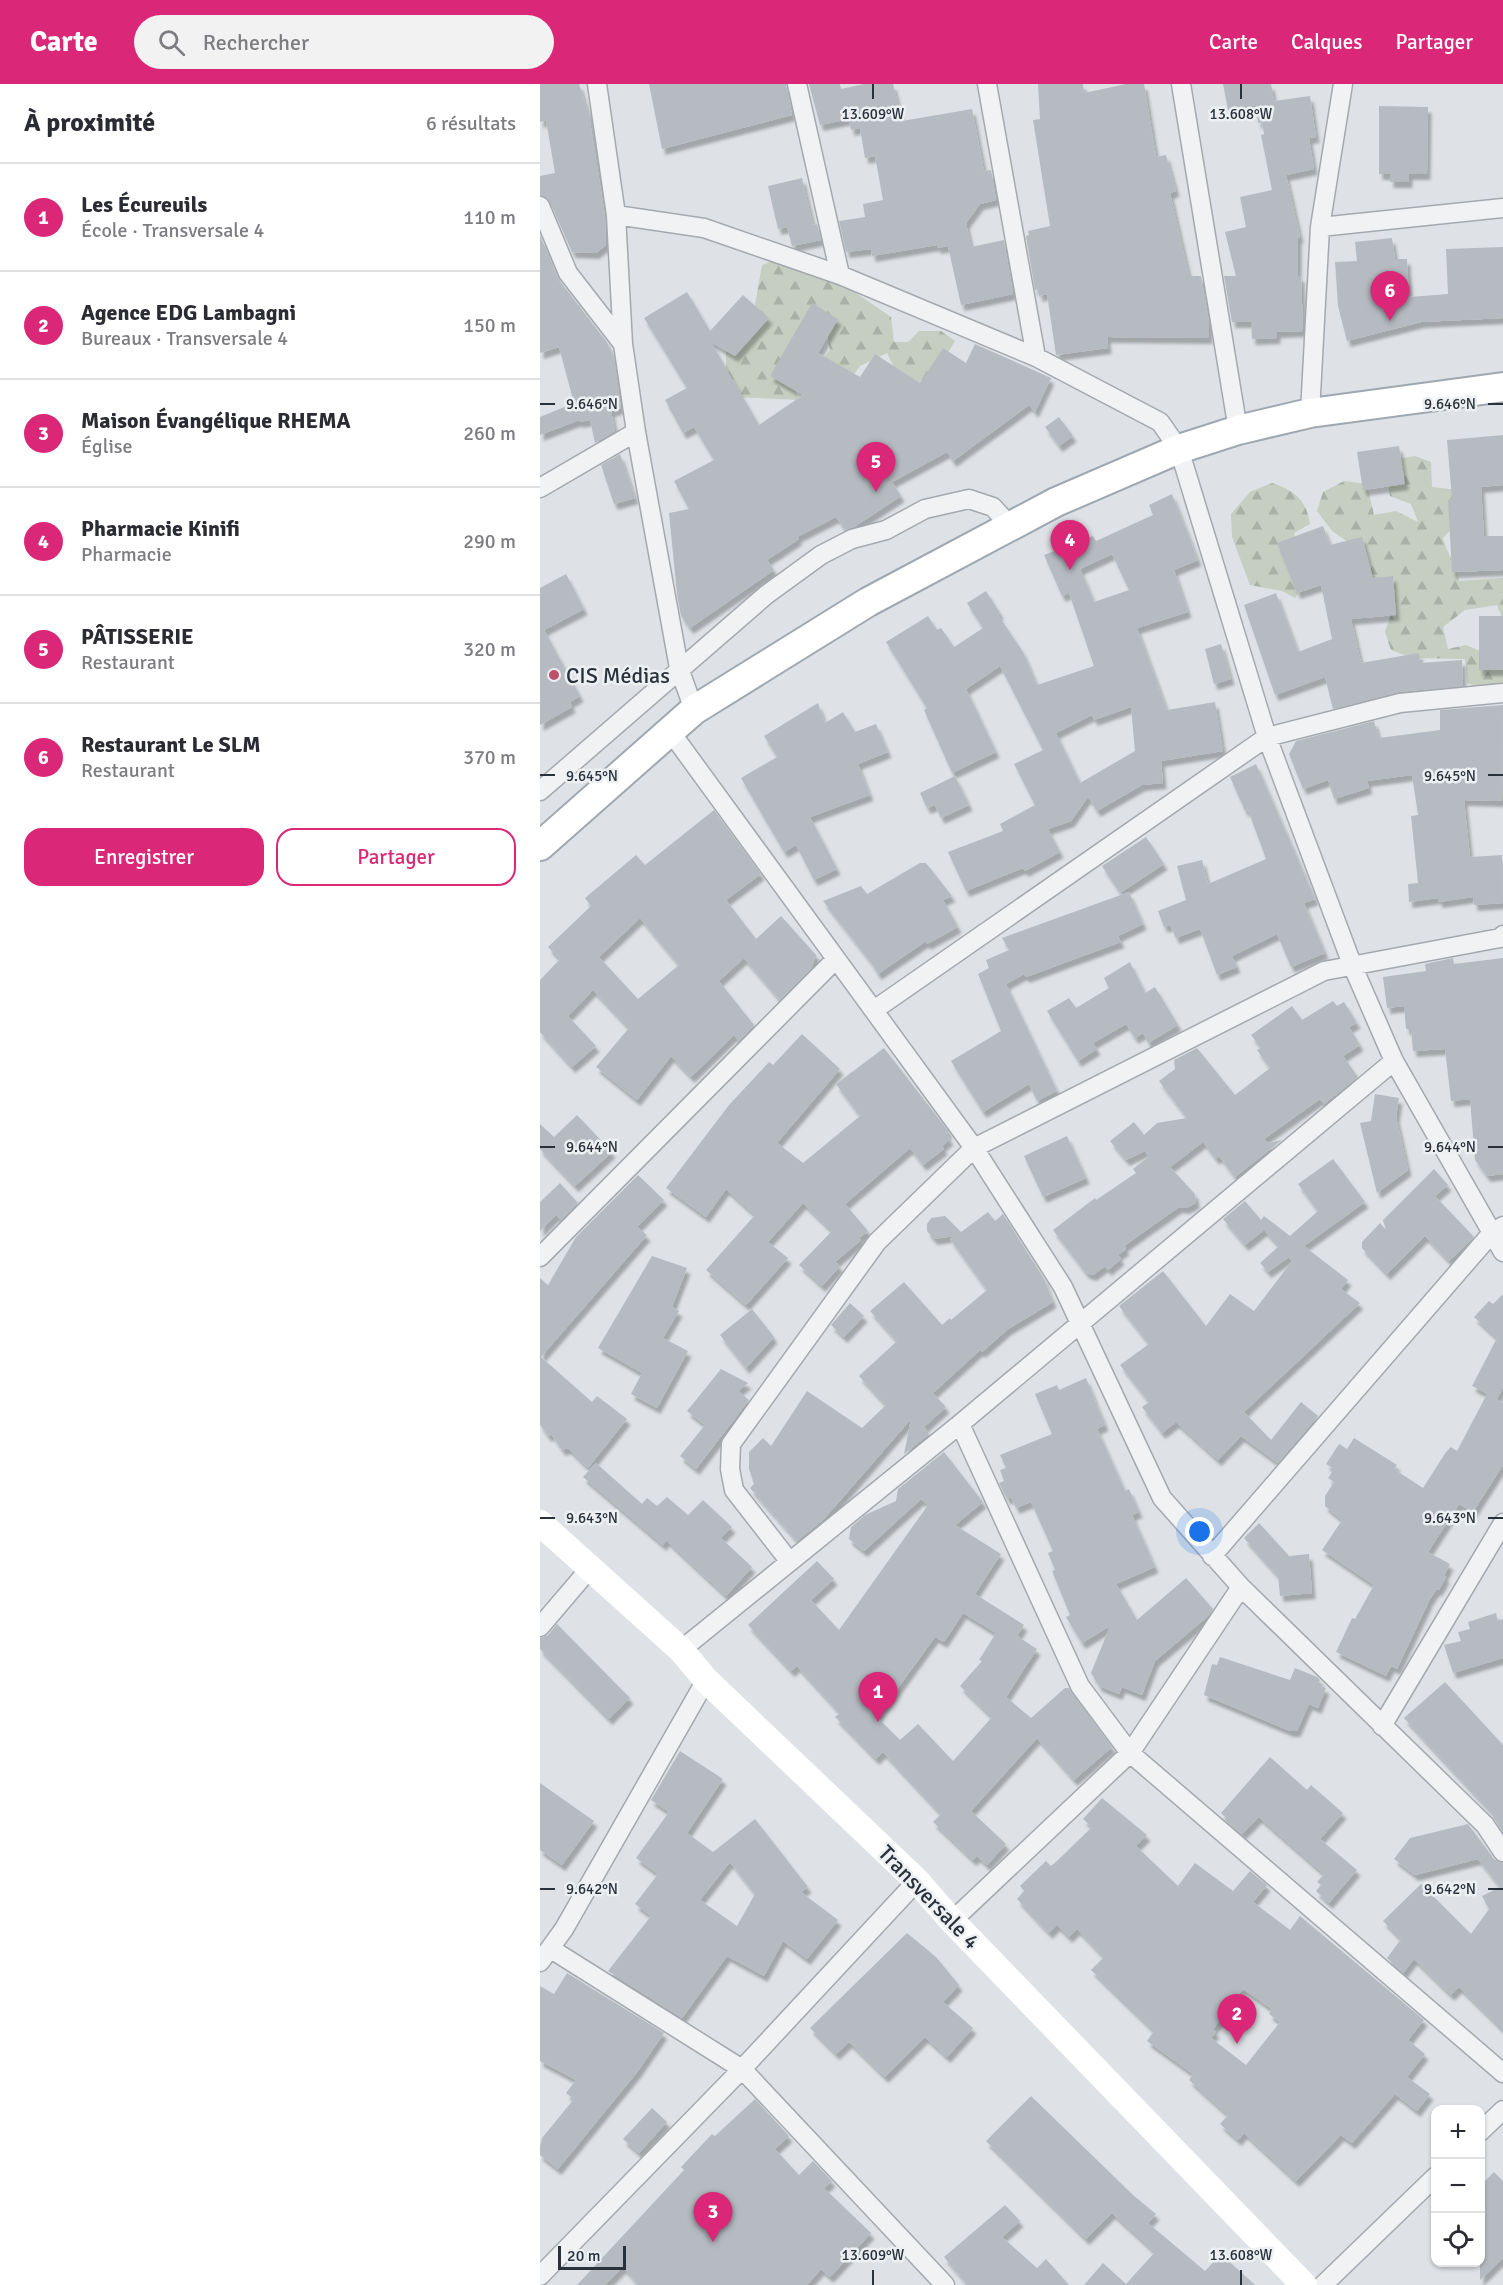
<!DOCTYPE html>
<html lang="fr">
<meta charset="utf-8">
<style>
body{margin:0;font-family:Signika,sans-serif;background:#f2f2f3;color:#2b2b33}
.controls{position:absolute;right:18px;bottom:18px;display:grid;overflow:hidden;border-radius:12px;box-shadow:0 2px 4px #0004}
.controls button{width:54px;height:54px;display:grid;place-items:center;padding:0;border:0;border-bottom:2px solid #e1e1e2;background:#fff;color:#2b2b33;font:30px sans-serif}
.scale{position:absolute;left:18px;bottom:15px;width:68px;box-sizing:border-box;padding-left:6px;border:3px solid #29313a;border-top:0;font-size:16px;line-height:21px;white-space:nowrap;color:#29313a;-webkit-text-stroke:4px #edf0f3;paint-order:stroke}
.you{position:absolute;left:660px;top:1448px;width:21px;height:21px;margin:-15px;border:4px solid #fff;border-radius:50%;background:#1a73e8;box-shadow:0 0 0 9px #1a73e833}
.badge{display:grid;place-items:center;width:39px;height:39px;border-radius:50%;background:#db2777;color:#fff;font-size:20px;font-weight:700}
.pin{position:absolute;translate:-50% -50px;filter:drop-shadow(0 2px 3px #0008)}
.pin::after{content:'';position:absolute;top:32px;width:21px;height:18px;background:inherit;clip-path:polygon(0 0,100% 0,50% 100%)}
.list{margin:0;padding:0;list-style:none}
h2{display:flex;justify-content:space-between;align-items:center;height:78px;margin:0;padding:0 24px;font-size:26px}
h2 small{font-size:20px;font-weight:400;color:#7c7c81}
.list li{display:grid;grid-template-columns:39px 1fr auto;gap:18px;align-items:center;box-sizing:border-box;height:108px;padding:0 24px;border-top:2px solid #e1e1e2}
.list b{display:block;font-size:22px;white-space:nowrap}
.list p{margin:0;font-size:20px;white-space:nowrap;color:#7c7c81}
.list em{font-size:20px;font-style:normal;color:#7c7c81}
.actions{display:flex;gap:12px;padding:18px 24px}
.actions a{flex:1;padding:14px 0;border:2px solid #db2777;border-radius:18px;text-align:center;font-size:21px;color:#db2777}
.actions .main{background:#db2777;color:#fff}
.icon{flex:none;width:33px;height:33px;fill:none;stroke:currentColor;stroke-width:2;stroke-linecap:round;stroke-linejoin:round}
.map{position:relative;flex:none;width:963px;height:2201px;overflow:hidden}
header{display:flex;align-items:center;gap:36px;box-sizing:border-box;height:84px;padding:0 30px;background:#db2777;color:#fff}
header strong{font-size:28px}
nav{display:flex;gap:33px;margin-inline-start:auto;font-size:21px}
.search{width:420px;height:54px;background:#f2f2f3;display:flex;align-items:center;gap:15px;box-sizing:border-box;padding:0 21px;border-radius:33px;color:#7c7c81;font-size:22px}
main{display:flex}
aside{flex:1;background:#fff}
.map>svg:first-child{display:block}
.forest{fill:url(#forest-firs)}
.building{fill:#b6bbc2;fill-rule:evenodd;filter:url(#shadow)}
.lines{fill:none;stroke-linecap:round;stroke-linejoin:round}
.minor-casing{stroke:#a4a9af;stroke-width:21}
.primary-casing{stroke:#9fa7b0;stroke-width:32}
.minor{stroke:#f0f2f4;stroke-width:18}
.secondary{stroke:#fff;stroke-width:26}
.primary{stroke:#fff;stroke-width:28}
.ticks{fill:none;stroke:#29313a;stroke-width:2}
.poi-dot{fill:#bd506a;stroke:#edf0f3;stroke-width:2}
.labels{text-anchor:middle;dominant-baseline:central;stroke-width:5;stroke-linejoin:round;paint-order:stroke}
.poi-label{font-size:22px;fill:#29313a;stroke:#edf0f3;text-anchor:start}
.street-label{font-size:22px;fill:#29313a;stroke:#edf0f3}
.ticks-label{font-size:15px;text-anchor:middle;fill:#29313a;stroke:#edf0f3;stroke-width:5;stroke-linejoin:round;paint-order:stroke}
</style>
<header>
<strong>Carte</strong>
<div class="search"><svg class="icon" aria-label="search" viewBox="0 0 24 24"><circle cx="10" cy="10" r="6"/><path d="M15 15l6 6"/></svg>Rechercher</div>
<nav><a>Carte</a><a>Calques</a><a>Partager</a></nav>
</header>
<main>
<aside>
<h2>À proximité<small>6 résultats</small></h2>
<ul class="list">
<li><span class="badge">1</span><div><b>Les Écureuils</b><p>École · Transversale 4</p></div><em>110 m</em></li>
<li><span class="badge">2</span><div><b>Agence EDG Lambagni</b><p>Bureaux · Transversale 4</p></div><em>150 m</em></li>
<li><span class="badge">3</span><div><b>Maison Évangélique RHEMA</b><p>Église</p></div><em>260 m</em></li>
<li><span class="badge">4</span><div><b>Pharmacie Kinifi</b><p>Pharmacie</p></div><em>290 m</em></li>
<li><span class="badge">5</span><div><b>PÂTISSERIE</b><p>Restaurant</p></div><em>320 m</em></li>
<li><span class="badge">6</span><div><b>Restaurant Le SLM</b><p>Restaurant</p></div><em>370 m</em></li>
</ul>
<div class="actions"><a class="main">Enregistrer</a><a>Partager</a></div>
</aside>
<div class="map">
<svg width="963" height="2201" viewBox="0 0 963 2201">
<defs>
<pattern id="forest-firs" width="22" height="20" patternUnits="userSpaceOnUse" patternTransform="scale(1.5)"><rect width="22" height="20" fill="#c5cec0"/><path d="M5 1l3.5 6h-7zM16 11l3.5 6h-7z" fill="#a9b1a6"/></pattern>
<filter id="shadow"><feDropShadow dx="3.5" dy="6" stdDeviation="1.5" flood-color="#0004"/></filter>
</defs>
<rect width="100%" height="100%" fill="#dee2e6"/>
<path class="forest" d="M259,167l29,28 25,12 38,26 3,25h14l11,-11h22l14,10 -26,43 -29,-5 -13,-26 -27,13 -23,31 -21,-29 14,-18 -5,-29 -39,44 13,35 -64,-3 -9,-14v-33l26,-28 10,-57z
M875,372l16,6 1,25 26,3 -4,36 -11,12c4,17 14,26 16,43l44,-3v42l-6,-15 -32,5 -22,17 5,22 18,-4 37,16v25l-18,3 -18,-6 -2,-24 -53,-1 -21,-8 -6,-18 7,-21 -9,-20 -19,-25 -10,-20 -22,-15 -15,-20 6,-19 21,-11 23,3 7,31 22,-4 22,11 -7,-18 -21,-8 -4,-23 5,-13z
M732,399c23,8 34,16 38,41l-16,9 3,29 12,16 -14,20 -13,-7 -32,-6 -18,-48 -1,-23 19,-22z"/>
<path class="building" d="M0,0h39l10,31 16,101 1,29 -10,8 -24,-1 -22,-50 -10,-7v-19l15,-3 -9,-53 -6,2z
M109,0h137l6,31 -130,34z
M269,0h31l1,5 23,-5h29l9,37 70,-12 12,62 7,-1 5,30 -16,4 -14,19 5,24 33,-7 9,54 -52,11 -13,-59 -11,2v-3l-65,11 -1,-7 -25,3 -7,-31 26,-4 -2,-13 20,-4 -8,-44 -10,2 -5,-30 -9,2 -2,-11 -29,6z
M498,0h45l1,9 42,-9h18l12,73 10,-2 8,29 2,7 -6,2 19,83h12l8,46v16l-102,-1 1,11 -52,7 -9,-61 -8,2 -1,-7 -3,1 -9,-54 3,-1 -1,-4 22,-5 -17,-106 7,-1z
M683,0h48l3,17 36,-5 6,41 -7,1 5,31 -28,6 14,62 -2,1v38h3l2,55 -26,1v6l-25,1 -1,-17h-19l-8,-46h12l-11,-44 21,-5 -6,-30 32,-7 -11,-55 3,-1 -2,-12 -4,1 -2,-18 -28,5z
M839,22l49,1 -1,67h-18v8h-19v-8h-11z
M262,94l11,47 4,-1 4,16 -29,6 -5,-19 -9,2 -10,-43z
M0,151l19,45 47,61 8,16 7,51 -10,3 4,20 -20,12 -5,-23 -11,2v-2l-39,15v-18l34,-14 -15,-56 -19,6z
M852,154l3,21h12l2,38 39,-3 -2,-45 57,-2v71l-82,4 -74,19 -9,-35 -3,-44 22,-1 -2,-19z
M147,208l23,39 33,-36 26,23 -34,38 -24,-14 48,83 44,-30 -33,-19 42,-73 26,16 -20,34 42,24 15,-23 45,29 23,-35 23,15 9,-19 76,34 -16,34 -6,-7 -76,56 -6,-9 -55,30 9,14 -47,31 -9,3 -9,-13 -39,20 2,2 -32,21 7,10 -84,58 -9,-12 -4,-22 -8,-81 20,-4 -15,-28 40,-21 -20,-33 -11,6 -18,-33 22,-12 -43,-70z
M519,333l14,19 -14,10 -14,-19z
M963,351v50l-22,2 3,49h19v34l-51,2 -4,-72 4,-1 -5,-59z
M859,362l6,38 -42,6 -6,-38z
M80,370l15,44 -21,6 -13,-39z
M632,410l26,66 -24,10 14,42 -51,16 30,82 48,-8 8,49 -62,10 2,22 -21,2 -45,26 -9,-14 -17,24 -23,8 12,23 -35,19 -2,-3 -57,23 -18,-39 55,-21 -3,-7 35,-19 -21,-41 29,-14 -43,-84 -34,23 30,63 -44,21 -28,-63 3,-2 -41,-66 42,-26 9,14 4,-2 13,19 29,-19 -16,-25 19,-12 14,22 -2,2 25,37 14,33 57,-19 -25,-73 -7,3 -18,-41 49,-19 3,5 57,-26 -4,-10zM572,470l17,36 -35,12 -14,-33zM591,623l4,44 -55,32 -24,-50 36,-18 2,5z
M783,442l7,19 32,-8 11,41 20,-2 3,39 -45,4 10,44 58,-10 1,10 42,-3 1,26 -64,6 -66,17 -8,-32 -50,18 -31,-90 32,-12 22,59 34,-13 -11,-54 -24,8 -20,-50z
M26,490l18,35 -40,21 36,66 -10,6 2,5 -32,18v-137z
M939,532h24v54h-24z
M681,560l10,35 -17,5 -9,-35z
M278,619l7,20 18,-11 12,20 21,-8 12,28 -30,12 12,31 -60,22 27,52 -23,11 -18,-35 -12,7 -43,-74 36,-21 -13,-21z
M963,621l-1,96 -38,-1 6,57 32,-2 1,48 -29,2 -1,-8 -34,5 -1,-4 -29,4 -1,-18 10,-1 -7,-67 7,-1 -6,-40 -45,6 2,7 -35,11 -6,-19 -25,9 -14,-35 7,-13 78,-20 5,17 61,-8v-20z
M716,680l59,135 -11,4 21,50 -34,14 -14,-33 -45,22 5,11 -20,8 -17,-46 -24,9 -6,-13 -6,2 -6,-16 28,-11 -9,-34 25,-6 6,24 58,-25 -18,-49 -3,1 -15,-34z
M415,692l14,29 -28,13 -6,-13 -8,3 -7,-15z
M174,726l47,64 -35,26 30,39 25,-23 35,39 -5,14 -31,31 -36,-42 -25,23 35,44 -15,16 -5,-6 -43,42 -20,-21 -34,44 -41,-33 33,-39 -36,-38 -25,26 28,30 -24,21 -32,-35v-52l20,-21 -12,-12 43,-41 -6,-8 51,-43 9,10zM100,834l39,47 -41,34 -39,-42z
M606,753l18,27 -44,29 -18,-27z
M380,779h6l26,33 -9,4 15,27 -31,17 -1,-3 -48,33 -8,-13 -47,-60 38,-15 6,8z
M589,808l14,32 -25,12 3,6 -95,35 -2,-3 -18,10 51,107 -20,10 -8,-17 -46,28 -32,-51 50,-30 -23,-57 11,-6 -3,-8 23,-10 -7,-12z
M913,874l1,6 49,-6v216l-16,2 -12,-16 -5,-61 -19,2 -6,-52 -32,2 -2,-22h-5l-2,-23 -17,2 -4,-31 43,-6 -1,-7z
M590,878l15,31 10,-6 23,38 -30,18 -5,-10 -8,5 -9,-14 -33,19 4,6 -19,12 -31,-50 22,-13 7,10 33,-20 -5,-10z
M793,917l4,5 7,-4 13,21 -8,4 11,18 -17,11 15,21 -34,27 -4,-5 -56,40 4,4 14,-3 -47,37 -16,-21 -3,3 -13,-17 -33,25 25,27 1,9 -10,5 -7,-1 -55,39 2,3 -8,6 3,4 -13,11 -3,-4 -12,9 -7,-2 -33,-43 42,-32 1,2 40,-27 -3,-4 15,-12 -3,-6 -19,9 -16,-19 24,-19 10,13 13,-12 30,-5 -28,-37 16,-12 -1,-9 23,-12 38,47 35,-27 -13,-18 4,-2 -10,-13 41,-29 10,14z
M262,950l38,35 -63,74 26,20 57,-47 -24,-32 48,-36 65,84 -3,2 4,5 -8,7 2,3 -21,16 -13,-17 -65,56 23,27 -9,7 2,2 -26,22 5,4 -18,20 -23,-21 33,-34 -29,-28 -35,39 20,16 -42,47 -40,-35 49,-55 -29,-26 -20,28 -40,-29 63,-83 40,-43 4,3z
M835,1010l24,4 -3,19 12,53 -31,23 -17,-70 11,-2z
M37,1031l35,37 -37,34 -35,-37v-25l14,13z
M527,1052l19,42 -43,19 -19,-41z
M793,1075l32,43 -61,44 44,34 -7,9 19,14 -116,109 27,28 30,-38 17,14 -40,47 -37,-27 -23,24 -42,-38 -14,11 -20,-26 7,-5 -29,-37 29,-21 -30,-38 44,-35 43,55 24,-32 24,17 38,-50 -3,-4 -21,15 -8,-9 19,-17 -15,-16 -19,15 -22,-26 22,-18 16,19 3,-4 26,20 28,-25 -20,-27z
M894,1085l14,16 -13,11 39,41 -25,24 -24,-25 -38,38 -25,-26v-6l18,-19 6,7 -3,-10z
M98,1091l26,25 -27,27 10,8 -106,122 51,45 5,-6 30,23 -39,49 -20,-20 -6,2 -11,-16 -3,2 -8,-11v-147l8,7 28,-48z
M20,1099l18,20 -17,17 -5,-5 -16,16v-29z
M448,1128l7,9 8,-7 41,65 9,23 -45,27 -26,23 -2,-2 -47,43 13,14 -22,20 5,7 -25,20 7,-35 -87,100 -27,22 -47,-53 4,-4 -5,-15v-17l14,-14 8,8 36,-55 55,37 24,-23 -27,-29 38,-35 -27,-30 34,-29 38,43 8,-7 1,2 36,-30 -37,-51 4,-3 -20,3 -7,-8v-7l4,-6 14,-2 16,16z
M112,1172l35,12 -15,39 7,4 -16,27 25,13 -31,57 -26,-14 11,-21 -44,-25z
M963,1210v93l-6,12 -25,-13 25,-48 -23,-21 15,-16 4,3z
M310,1219l14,13 -20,21 -13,-12z
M212,1225l22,28 -28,31 -26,-33z
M181,1285l27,14 -10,8 11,9 -53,69 -16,-13 25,-31 -18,-14z
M546,1294l19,47 -8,4 28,62 4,-2 10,23 -7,3 23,52 -39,17 21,36 49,-42 27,31 -6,8 -52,44 -13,34 -20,-8 -3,7 -20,-8 -8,-13 19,-47 -28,17 -16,-26 4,-2 -18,-44 3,-1 -7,-17 5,-2 -22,-49 -15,6 -5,-11 -4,2 -8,-16 5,-2 -4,-11 6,-2 -6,-13 52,-21 -17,-40 22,-9 2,5z
M947,1310l16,9v62l-30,47 -14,-8 -31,48 22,12 -6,12 2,1 -7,13h-3l-6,9 -33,70 -6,-3 -5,10 -50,-24 16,-34 3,1 19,-34 -52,-35 20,-30 -17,-14v-10l9,-14 -6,-4 6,-9 -8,-5 13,-20 8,5 7,-11 43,27 -3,4 29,19 23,-36 5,-5 6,4z
M404,1368l39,50 -28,23 46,29 -26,40 49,31 -7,11 20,13 -31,48 25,21 34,-30h4l43,59 -38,33 -37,-42 -66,73 35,33 -19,21 -10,-9 -4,4 -40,-38 8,-8 -58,-62 -7,7 -41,-42 5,-4 -43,-47 -6,5 -43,-46 69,-64 17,18 -23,21 28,30 89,-125 -7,-6 -57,52 -15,-12 2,-12 14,-12 31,-14 2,-12zM423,1529l33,20 -17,27 3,1 -22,25 32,31 -39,44 -35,-37 -18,16 -23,-23 58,-80 9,5z
M56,1379l46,41 5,-6 10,8 10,-9 21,18 15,-15 29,27 -11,11 31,29 -26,29 -60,-56 -3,5 -80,-68z
M719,1439l30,33 20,-2 3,39 -32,3 -2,-20 -34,-38z
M956,1529l2,8 5,-2v39l-50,15 -9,-28 17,-4 -3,-9 12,-3 -2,-7z
M17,1540l73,74 -21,21 -69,-70v-11l8,-3z
M680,1573l70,23 5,-12 22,9 3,3 -2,5 8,3 -8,20 -9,-4 -12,27h-7l-86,-36 8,-31 5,1z
M905,1598l58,63v87l-10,-15h3l-92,-99z
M140,1667l43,28 -36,54 26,19 42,-33 53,68 -7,5 37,28 -31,39 -24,-18 -19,35 -37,-20 -45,62 -74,-47 43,-55 -16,-12 23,-30 -22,-16 33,-46 -18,-12zM190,1778l25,32 -18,32 -37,-26z
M730,1673l37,33 4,-5 32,28 -23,26 37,31 -28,33 -13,-12 5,-6 -4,-3 7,-8 -65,-57 -17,17 -21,-21z
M0,1699l54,38 -32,44 -22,-15z
M562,1714l45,37 -11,11 42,40 17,-23 38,28 17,-20 17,14 -14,17 37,28 10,-14 124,104 -16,20 17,14 -18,23 23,17 -13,17 -22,-17 -43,49 -11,-8 -45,46 -52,-48 -6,7 -18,-16 8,-9 -39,-35 4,-6 -46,-33 7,-10 -63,-61 13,-13 -27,-28 -8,8 -12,-12 -8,8 -32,-34 7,-8 -4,-5 26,-25 5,5 5,-4 36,-35 -9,-8zM703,1905l29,20 -3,5 11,8 -34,43 -35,-27 5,-6 -3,-3z
M928,1740l26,35 9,4v167l-44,-43 -8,8 -37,-36 -11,14 -16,-15 14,-19 -18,-18 38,-37 50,50 18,-25 -7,-13 18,-9 -22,-28 -63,16 -21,-16 16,-21z
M367,1849l29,24 23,28 -16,17 30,26 -26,29 -22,-20 -40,40 -36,-35 -13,12 -26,-26z
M27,1889l97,60 -26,38 -80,98 -18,-14v-8l2,-9 32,-39 -8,-6 10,-13 -36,-19v-75l14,8z
M491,2012l103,100 22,18 -8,9 57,48 16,-17 34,31h-171l19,-22 23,21 29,-32 -43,-39 -26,26 -100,-98z
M215,2015l34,37 -14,13 24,26 14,-14 19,20 -8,7 47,45 -41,44 -9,-8 -14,16h-168l-16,-18 -18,18h-28l107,-115 -3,-3 31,-33 3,2z
M112,2024l15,14 -28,31 -16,-14z
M954,2088l9,9v77l-23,22v-94z
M465,2121l15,16 -18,16 35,31 9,-9 23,26h-101l-24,-28z"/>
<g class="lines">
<defs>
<path id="minor" d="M57,0l19,131 7,129 13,88 43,236 15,42
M257,0l43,191
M447,0l49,273
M641,0l57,346
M0,122l28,67 55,71
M76,131l88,13 136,47 196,82 124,65 19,27 88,288 86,230 41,94 109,191
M780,143l183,-19
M770,329l10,-186 23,-143
M0,404l96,-56
M130,647l304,417 89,139 99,211 79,89 244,238 18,27
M0,707l226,-196 55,-40 31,-16 34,-9 39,-21 44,-10 24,8 17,19
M334,926l393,-273 133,-34 103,-10
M0,1173l296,-298
M420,1340l120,262 50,67 373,320
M672,1472l279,-322 12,-8
M250,1478l-56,-72 -4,-21 1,-25 146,-202 97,-94 350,-177 176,-33 3,-3
M0,1543l51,-60
M141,1566l279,-226 434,-363
M842,1642l121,-203
M412,1837l178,-168 111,-166
M11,1865l191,120 203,216
M0,1878l24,-33 142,-249
M940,2048l23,-22
M0,2192l202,-207 175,-188
M783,2201l113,-109"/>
<path id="primary" d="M0,762l154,-136 174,-108 188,-100 123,-53 59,-19 72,-17 193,-26"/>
</defs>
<use href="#minor" class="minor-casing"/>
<use href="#primary" class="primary-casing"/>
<use href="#minor" class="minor"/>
<path class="secondary" d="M0,1439l141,127 25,30 211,201 35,40 352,364"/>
<use href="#primary" class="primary"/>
</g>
<path class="ticks" d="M333,0v15M701,0v15M0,320h15M948,320h15M0,691h15M948,691h15M0,1063h15M948,1063h15M0,1434h15M948,1434h15M0,1805h15M948,1805h15M333,2186v15M701,2186v15"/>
<circle class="poi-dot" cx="14" cy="591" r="6"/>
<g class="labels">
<g class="poi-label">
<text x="26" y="591">CIS Médias</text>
</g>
<g class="street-label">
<text transform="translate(389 1813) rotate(46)">Transversale 4</text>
</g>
</g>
<g class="ticks-label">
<text x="333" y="35">13.609°W</text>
<text x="701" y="35">13.608°W</text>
<text x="52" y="325">9.646°N</text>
<text x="910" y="325">9.646°N</text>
<text x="52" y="697">9.645°N</text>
<text x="910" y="697">9.645°N</text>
<text x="52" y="1068">9.644°N</text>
<text x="910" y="1068">9.644°N</text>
<text x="52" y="1439">9.643°N</text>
<text x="910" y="1439">9.643°N</text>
<text x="52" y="1810">9.642°N</text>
<text x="910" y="1810">9.642°N</text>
<text x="333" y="2176">13.609°W</text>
<text x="701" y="2176">13.608°W</text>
</g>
</svg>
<div class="controls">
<button>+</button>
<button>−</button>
<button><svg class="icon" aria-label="locate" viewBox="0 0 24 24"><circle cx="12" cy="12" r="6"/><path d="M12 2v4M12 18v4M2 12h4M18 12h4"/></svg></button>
</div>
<div class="scale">20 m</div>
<div class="you"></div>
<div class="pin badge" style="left:338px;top:1638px">1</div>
<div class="pin badge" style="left:697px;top:1960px">2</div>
<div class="pin badge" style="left:173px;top:2158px">3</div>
<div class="pin badge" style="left:530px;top:486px">4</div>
<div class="pin badge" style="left:336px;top:408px">5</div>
<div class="pin badge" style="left:850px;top:237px">6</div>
</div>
</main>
